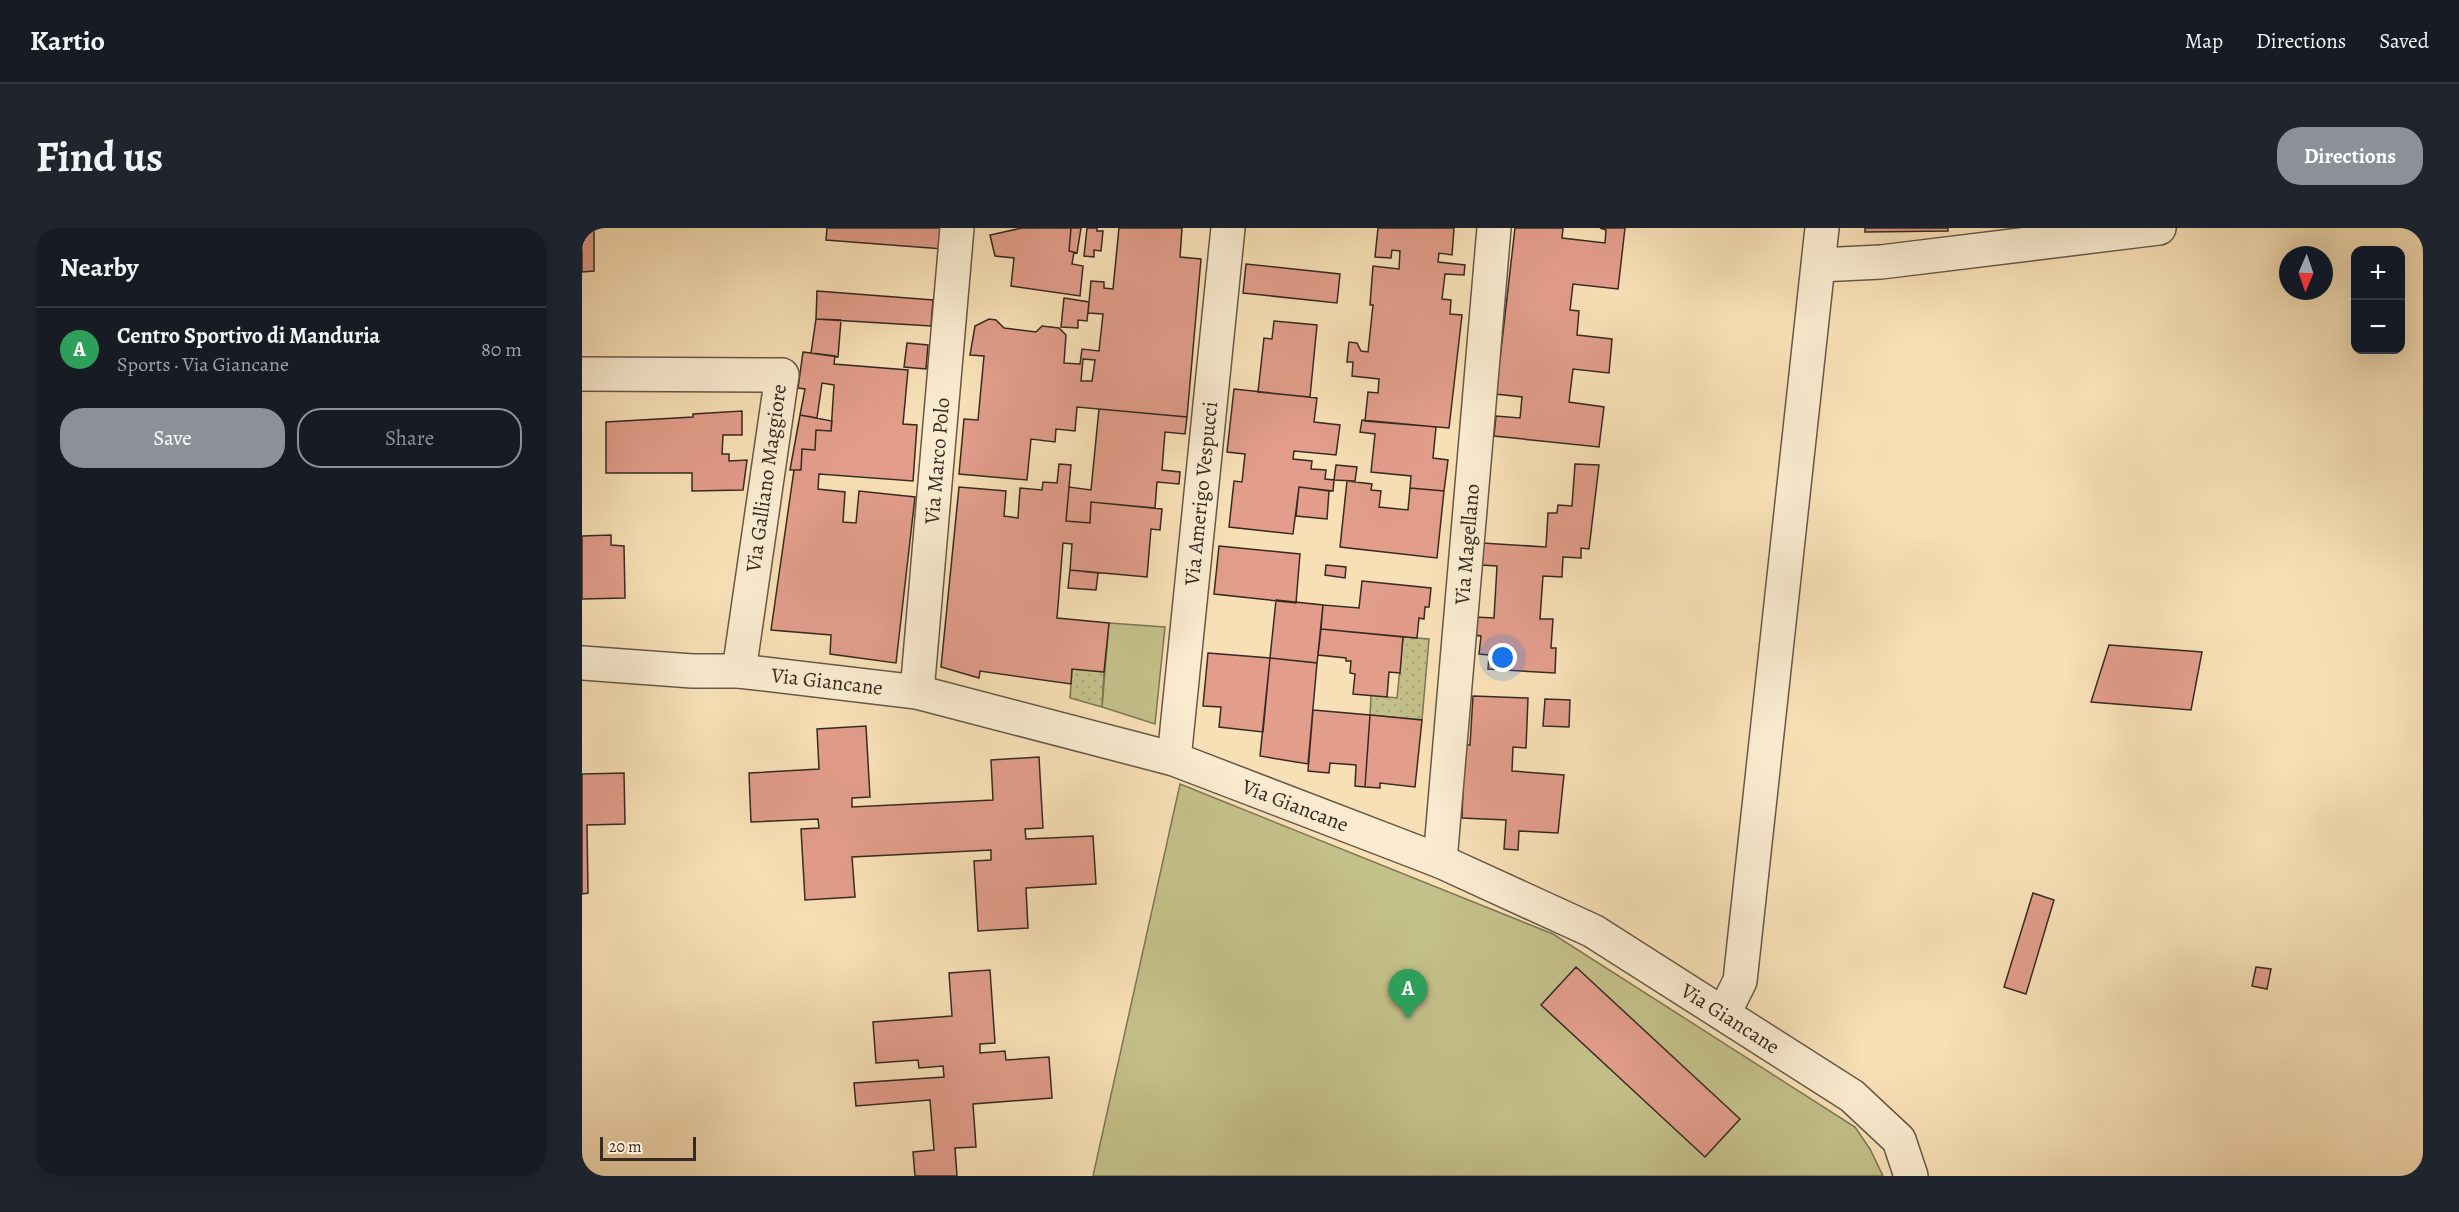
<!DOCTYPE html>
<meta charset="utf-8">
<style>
body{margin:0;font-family:Alegreya,serif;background:#20242c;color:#f1f3f6}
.controls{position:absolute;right:18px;top:18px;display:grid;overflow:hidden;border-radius:12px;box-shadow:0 6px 24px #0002}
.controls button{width:54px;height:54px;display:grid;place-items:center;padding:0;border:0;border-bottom:2px solid #363941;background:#171b24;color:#f1f3f6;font:30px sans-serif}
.compass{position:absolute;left:1697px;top:18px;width:54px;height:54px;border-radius:50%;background:#171b24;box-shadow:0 6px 24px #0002;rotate:182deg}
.scale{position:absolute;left:18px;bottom:15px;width:96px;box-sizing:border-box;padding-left:6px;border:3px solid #352b23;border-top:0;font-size:16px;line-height:21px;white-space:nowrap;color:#352b23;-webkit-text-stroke:4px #faebd0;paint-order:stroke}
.you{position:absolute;left:921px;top:430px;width:21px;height:21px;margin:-15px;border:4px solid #fff;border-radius:50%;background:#1a73e8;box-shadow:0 0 0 9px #1a73e833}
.badge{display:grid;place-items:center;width:39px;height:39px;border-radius:50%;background:#8c9099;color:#fff;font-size:20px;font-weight:700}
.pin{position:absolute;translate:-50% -50px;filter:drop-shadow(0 2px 3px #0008)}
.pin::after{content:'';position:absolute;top:32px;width:21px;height:18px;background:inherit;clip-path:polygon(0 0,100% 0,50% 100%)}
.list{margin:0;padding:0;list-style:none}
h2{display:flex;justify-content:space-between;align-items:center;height:78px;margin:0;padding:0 24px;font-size:26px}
h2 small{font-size:20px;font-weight:400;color:#9ea1a6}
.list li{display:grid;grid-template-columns:39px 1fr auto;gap:18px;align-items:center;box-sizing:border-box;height:84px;padding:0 24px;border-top:2px solid #363941}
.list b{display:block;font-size:22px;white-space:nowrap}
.list p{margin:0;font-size:20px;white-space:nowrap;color:#9ea1a6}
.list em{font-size:20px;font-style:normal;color:#9ea1a6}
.actions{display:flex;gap:12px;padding:18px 24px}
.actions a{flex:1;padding:14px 0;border:2px solid #8c9099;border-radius:24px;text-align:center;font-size:21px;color:#8c9099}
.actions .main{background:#8c9099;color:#fff}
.map{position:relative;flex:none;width:1841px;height:948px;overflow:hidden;border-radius:24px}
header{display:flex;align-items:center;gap:36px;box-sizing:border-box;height:84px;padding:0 30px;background:#171b24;border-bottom:2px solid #363941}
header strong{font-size:28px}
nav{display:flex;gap:33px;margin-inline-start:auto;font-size:21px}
.intro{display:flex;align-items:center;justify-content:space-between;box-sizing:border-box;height:144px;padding:0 36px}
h1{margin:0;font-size:42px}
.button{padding:15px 27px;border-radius:24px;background:#8c9099;color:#fff;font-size:21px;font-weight:700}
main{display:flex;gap:36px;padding:0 36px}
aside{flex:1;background:#171b24;border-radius:24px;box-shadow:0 6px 24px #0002}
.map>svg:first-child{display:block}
.grass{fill:#c4c089;stroke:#7c7656;stroke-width:1.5}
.garden{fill:url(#garden-dots);stroke:#7c7656;stroke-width:1.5}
.building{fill:#e29d8b;stroke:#352b23;stroke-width:1.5;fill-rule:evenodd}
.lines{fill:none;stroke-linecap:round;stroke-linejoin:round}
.minor-casing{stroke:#665848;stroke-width:36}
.minor{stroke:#faebd0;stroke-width:33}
.labels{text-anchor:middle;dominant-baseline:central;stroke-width:6;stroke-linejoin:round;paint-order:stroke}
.street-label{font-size:21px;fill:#352b23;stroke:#faebd0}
</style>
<header>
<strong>Kartio</strong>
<nav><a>Map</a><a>Directions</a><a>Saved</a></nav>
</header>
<div class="intro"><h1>Find us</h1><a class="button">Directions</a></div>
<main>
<aside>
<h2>Nearby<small></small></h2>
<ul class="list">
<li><span class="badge" style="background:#2e9e5b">A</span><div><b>Centro Sportivo di Manduria</b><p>Sports · Via Giancane</p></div><em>80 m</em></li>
</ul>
<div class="actions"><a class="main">Save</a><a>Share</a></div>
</aside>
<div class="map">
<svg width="1841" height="948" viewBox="0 0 1841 948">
<defs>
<pattern id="garden-dots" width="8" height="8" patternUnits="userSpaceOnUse" patternTransform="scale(1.5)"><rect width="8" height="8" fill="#c4c089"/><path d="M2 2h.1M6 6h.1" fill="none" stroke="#a9a576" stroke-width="1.8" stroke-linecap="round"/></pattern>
</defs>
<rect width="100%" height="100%" fill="#f8e0b6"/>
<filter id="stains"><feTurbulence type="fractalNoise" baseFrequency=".00333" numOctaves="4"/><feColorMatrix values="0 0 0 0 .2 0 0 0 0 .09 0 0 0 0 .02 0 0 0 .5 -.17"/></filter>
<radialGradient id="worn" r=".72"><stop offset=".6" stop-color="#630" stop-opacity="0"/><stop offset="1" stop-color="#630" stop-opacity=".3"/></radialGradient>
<path class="grass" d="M527,395l56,4 -10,97 -53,-17z
M598,556l373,150 302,193 15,22 13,27h-790z"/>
<path class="garden" d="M821,409l26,2 -7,81 -52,-5 1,-20 26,3z
M490,441l32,3 -2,35 -32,-9z"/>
<path class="building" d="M0,0h12v43l-12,1z
M245,0h116v21l-117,-9z
M440,0h49l-2,23 5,1 -2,12 11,2 -3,30 -69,-10 3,-28 -19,-2 -5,-21z
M489,0h10l-4,25 -8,-2z
M505,0h10v3h6l-2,20 -7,-1v7l-10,-1z
M537,0h63l-2,29 21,2 -14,158 -110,-10 -2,24 -19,-2 -1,13 -24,-3 -4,41 -68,-6 5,-55 14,1 6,-64 -14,-1 5,-29 14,-7 7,1 8,8 32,4 6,-6 17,2 7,7 -2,28 16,1 2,-15 17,2 4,-37 -15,-1 3,-32 13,1v6l9,1zM501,131l12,1 -3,21h-11z
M796,0h76l-2,27 -13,-2 -1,9 27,3 -1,10 -19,-1 -3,25 9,1 -1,14 12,1 -13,113 -84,-7 3,-29 10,1 1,-14 -27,-3 1,-14h-6l2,-20 8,1 4,8 7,1 5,-47h-3l3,-39 26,3 1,-18 -8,-1 -1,8 -16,-1z
M933,0h48l-1,10 43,5 1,-13 -6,-2h25l-7,61 -45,-5 -3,26 9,1 -2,24 35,4 -3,34 -36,-4 -4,33 35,5 -5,40 -105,-11 2,-20 24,2 2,-21 -26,-3z
M1283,0h83v3l-83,1z
M664,36l94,10 -3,29 -94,-10z
M235,63l116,9 -2,26 -115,-7z
M482,70l25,4 -2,19 -9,-1v8l-17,-1z
M234,91l25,1 -3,37 -27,-4z
M692,93l43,4 -7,72 -52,-5 6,-54 8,1z
M325,115l21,2 -2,24 -22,-2z
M221,124l32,4 -1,8 74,6 -5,54 14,1 -4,56 -94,-7 -1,15 27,3 -2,30 13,1 3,-32 56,6 -19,166 -66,-9 1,-19 -60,-5 23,-160h7l1,-21 13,1 1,-20 15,1 3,-46 -12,-2 -5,35 -17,-3 5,-26 -7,-1z
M652,161l83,9 -3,24 26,3 -4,30 -42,-4 -1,8 19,2 -1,8 15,1 -1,9 9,1 -1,11 -34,-4 -6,47 -64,-7 5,-46 8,1 3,-28 -18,-2z
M517,181l88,8 -2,17 -20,-2 -3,38 18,2 -1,12 -22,-2 -2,26 -64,-6 -1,21 -24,-2 3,-34 22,3z
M160,183v24h-19l-1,19h7v7l18,-1 -4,30 -51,1v-18h-86v-51l87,-5v-3z
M218,187l32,6 -1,10 -15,-1 -1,20 -13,-1 -1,21h-11z
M780,192l74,7 -3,31 15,2 -4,31 -34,-3 1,-12 -40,-4 4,-38 -15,-2z
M477,236l12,1 -5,56 24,2 1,-21 71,7 -2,21 -9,-1 -4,48 -77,-7 2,-26 -9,-1 -6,75 52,5 -5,49 -32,-3 -1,15 -91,-13 -1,7 -38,-11 18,-180 47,4 -2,25 14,2 2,-30 22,2 1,-8 14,1z
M993,236l24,1 -10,84 -8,-1v10l-18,-1 -1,20 -19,-1 -3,43h13l-2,29h5l-1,25 -67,-4 1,-14 -10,-1 2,-18 -7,-1 2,-18 18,1 3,-52 -16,-1 1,-22 64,4 2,-34h9l1,-8 14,1z
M754,237l21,2 -2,14 -21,-1z
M765,253l25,3 -1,6 10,1 -2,16 29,3 2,-22 34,3 -7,67 -97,-11z
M717,259l30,4 -2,28 -31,-3z
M29,307v10l13,1 1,52 -43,1v-63z
M637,318l81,8 -4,49 -82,-9z
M744,337l20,2 -1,11 -20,-3z
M488,342l28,3 -2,17 -28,-2z
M780,353l69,7 -2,19h-4l-1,12 -5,-1 -2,20 -96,-9 2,-24 36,3z
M694,372l47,5 -6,58 -47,-5z
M739,401l82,8 -3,36 -11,-1 -2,25 -34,-3 2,-20 -5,-1 1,-12h-5v-3l-28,-3z
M1527,417l93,7 -11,58 -100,-8z
M626,425l62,5 -7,74 -44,-5 2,-20 -18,-1z
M688,430l47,5 -9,101 -48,-8z
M891,468l55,2 -2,50 -13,-1 -1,24 52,4 -6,58 -39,-2 -1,19 -14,-1 2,-29 -44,-2 2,-61 -4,-12h10z
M963,471l25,1 -1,27 -26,-1z
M731,482l57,5 -5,72 -10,-1 1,-21 -26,-2 -1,10 -21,-2z
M788,487l52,5 -7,67 -35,-4v5l-15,-1z
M284,498l4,71 -18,1v9l141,-7 -2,-40 48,-3 4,71 -18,1 1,10 67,-3 3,48 -70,4 2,40 -50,3 -4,-70 17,-1v-10l-139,7 3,40 -50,3 -4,-71 18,-1 -1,-9 -67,3 -2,-49 70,-4 -2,-40z
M42,545l1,51 -38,1 1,68 -6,1v-120z
M1451,665l21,7 -28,94 -22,-7z
M994,739l164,152 -35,38 -164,-152z
M1674,739l15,2 -4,20 -15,-3z
M408,742l5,73 -15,1v9l25,-2 1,9 43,-3 3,41 -79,6 3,43 -21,1 2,28h-42l-2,-24 21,-2 -4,-50 -74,6 -2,-23 90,-6 -1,-11 -24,2 -1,-8 -42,3 -3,-41 79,-6 -3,-43z"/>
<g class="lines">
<defs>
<g id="minor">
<path d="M1237,37l62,-3 278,-34"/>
<path d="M0,146l200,1 -43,296"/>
<path id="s1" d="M0,435l110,8h47l178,21 257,67 266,102 153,70 259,165 47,44 12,36"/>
<path id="s2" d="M335,464l40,-464"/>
<path id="s3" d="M592,531l54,-531"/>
<path id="s4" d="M858,633l54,-633"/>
<path d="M1142,785l16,-32 82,-753"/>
</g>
</defs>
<use href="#minor" class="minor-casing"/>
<use href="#minor" class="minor"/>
</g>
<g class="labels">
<g class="street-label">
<text stroke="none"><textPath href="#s2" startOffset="232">Via Marco Polo</textPath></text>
<text transform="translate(184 250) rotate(-82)">Via Galliano Maggiore</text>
<text stroke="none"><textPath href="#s3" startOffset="267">Via Amerigo Vespucci</textPath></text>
<text stroke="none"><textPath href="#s4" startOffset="318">Via Magellano</textPath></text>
<text stroke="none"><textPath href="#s1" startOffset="246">Via Giancane</textPath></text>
<text stroke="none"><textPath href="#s1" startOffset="732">Via Giancane</textPath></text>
<text stroke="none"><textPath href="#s1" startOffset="1218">Via Giancane</textPath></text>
</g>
</g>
<rect width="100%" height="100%" filter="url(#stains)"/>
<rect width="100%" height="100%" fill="url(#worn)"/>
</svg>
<div class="controls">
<button>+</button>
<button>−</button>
</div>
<svg class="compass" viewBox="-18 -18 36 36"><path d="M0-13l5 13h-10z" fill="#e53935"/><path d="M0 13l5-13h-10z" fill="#9ea1a6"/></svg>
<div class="scale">20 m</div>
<div class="you"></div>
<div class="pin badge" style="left:826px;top:791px;background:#2e9e5b">A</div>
</div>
</main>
